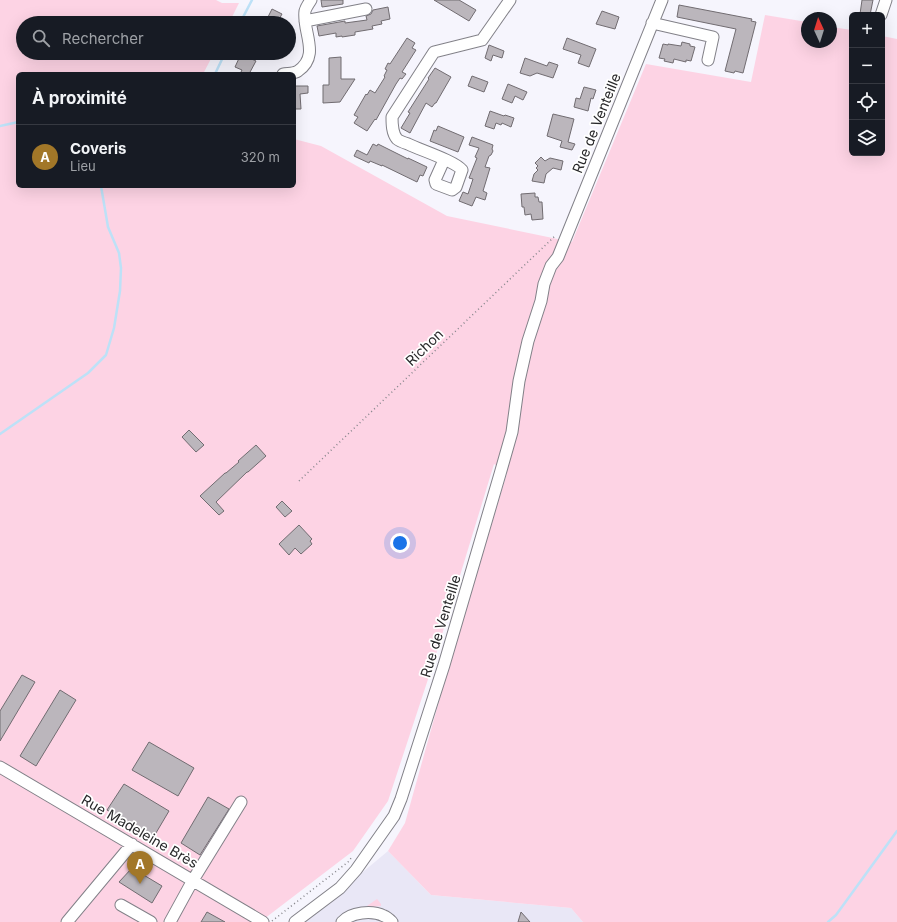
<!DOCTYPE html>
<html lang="fr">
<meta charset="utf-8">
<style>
body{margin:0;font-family:Inter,sans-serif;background:#242831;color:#f1f3f6}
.controls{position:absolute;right:12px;top:12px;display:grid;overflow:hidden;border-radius:6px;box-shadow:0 4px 16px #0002}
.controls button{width:36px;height:36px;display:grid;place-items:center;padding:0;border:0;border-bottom:1px solid #363941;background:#171b24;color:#f1f3f6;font:20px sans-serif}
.compass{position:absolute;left:801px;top:12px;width:36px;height:36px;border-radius:50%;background:#171b24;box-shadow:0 4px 16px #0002;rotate:356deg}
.you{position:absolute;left:400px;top:543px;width:14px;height:14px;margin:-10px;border:3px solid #fff;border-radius:50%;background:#1a73e8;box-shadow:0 0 0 6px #1a73e833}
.badge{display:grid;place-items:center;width:26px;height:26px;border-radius:50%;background:#a27728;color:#fff;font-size:13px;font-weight:700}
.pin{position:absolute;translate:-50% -33px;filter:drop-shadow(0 1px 2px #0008)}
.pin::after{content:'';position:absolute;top:21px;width:14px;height:12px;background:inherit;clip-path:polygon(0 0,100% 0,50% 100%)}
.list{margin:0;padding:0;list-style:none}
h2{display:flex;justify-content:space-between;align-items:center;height:52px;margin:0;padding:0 16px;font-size:17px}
h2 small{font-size:13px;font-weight:400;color:#9ea1a6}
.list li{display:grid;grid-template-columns:26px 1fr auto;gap:12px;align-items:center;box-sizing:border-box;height:64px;padding:0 16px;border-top:1px solid #363941}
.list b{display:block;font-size:15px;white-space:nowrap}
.list p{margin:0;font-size:13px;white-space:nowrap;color:#9ea1a6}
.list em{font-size:13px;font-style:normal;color:#9ea1a6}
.icon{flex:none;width:22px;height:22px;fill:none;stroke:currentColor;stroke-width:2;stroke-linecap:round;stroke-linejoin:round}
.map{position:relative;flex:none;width:897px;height:922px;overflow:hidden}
.search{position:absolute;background:#171b24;box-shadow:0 4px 16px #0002;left:16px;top:16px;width:280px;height:44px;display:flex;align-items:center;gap:10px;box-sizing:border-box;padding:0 14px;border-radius:22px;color:#9ea1a6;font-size:15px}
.panel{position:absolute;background:#171b24;box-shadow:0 4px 16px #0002;left:16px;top:72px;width:280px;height:116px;border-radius:6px}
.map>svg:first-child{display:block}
.built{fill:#e9e7f6}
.green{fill:#fdd3e4}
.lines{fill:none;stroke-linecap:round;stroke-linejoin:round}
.stream{stroke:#bde1f7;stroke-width:2.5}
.building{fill:#bbb6bc;stroke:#716c71}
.minor-casing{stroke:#828188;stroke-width:13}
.path{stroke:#86868b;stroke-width:1.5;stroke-dasharray:1 3;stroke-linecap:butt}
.minor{stroke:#fff;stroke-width:11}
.labels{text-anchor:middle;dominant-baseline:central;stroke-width:3.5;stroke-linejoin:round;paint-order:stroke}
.street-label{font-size:14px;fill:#29292b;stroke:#fff}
</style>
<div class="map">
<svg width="897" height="922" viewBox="0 0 897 922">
<rect width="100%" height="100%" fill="#f6f5fd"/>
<path class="built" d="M388,851l43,44 140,13 12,14h-280z"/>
<path class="green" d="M0,0h216l6,3h17l-10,20h-206v30h191l-11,21h-185v112h276v-47l27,7 126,70 125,26 74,-178 105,18 14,-67 42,7v20h24v-15l21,3v123h30v-117l15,3v883h-314l-12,-14 -140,-13 -43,-44 17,-28 43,-154 59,-196 -13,-9 -61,200 -45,137 -35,50 -93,71h-260z
M377,899l4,5v2l-17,2z"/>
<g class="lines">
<path class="stream" d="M240,23l12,-23
M215,74l10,-21
M0,126l18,-4
M0,434l88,-61 18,-18 8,-27 6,-37 1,-23 -2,-15 -11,-26 -7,-41
M828,922l8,-7 61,-84"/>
</g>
<path class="building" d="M321,0h22v4l-21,3z
M434,0h25l17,10 -7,11z
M862,0h11l-3,15 -10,-1z
M679,5l73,14 -1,2 5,1 -13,51 -8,-2 -1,2 -9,-2 11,-42 -59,-12z
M388,7l2,12 -9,2 1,3 -10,2 1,3 -18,3v3l-13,2v-1l-6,1v-4l-17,3 -2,-10 28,-5v2l22,-3 -1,-4 5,-2 2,-4z
M272,9l10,5 -5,9h-12z
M602,11l17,6 -4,12 -19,-5z
M407,38l8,5 -3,5 4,2 -14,22 4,2 -4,5 -2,-1 -4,6 -20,36 -1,-1 -8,12 -13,-8 4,-6 -4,-2 12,-21 1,1 3,-5 5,3 10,-16 -1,-1 3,-6 -2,-1 3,-6 2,1z
M567,38l29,11 -7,18 -11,-4 3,-8 -18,-6z
M682,42l8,2v2l5,1 -4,14 -5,-1v2l-12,-3 -1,4 -9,-2 1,-2 -6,-1 4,-14 5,1v-1l13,2z
M489,45l15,6 -2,7 -9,-3 -2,6 -6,-3z
M241,54l15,7 -7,13h-9l2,-4 -7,-3z
M341,57v22h14l-15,23 -17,1v-18h6v-27z
M525,58l22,8 2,-4 9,3 -5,13 -16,-5 -7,3 -10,-3z
M435,68l16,9 -15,26h-1l-3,4 -6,-4 -16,30 -9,-5 9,-15 -2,-1 21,-33 -1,-1z
M472,76l16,6 -4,10 -16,-6z
M508,84l19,8 -4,8 -8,-4 -3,7 -10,-4z
M294,86h14v7l-8,1 1,15h-7z
M584,87l12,3 -3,9 -2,-1 -3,13 -14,-4 2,-9 4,1z
M490,111l14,5 1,-1 9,3 -3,9 -9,-4 -1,2 -5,-2 -2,6 -9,-3z
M553,114l21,5 -6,23 7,2 -3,6 -12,-3 2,-6 -15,-5z
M438,126l26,11 -6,15 -28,-11 4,-11 2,1z
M472,137l21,8 -1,4 1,2 -2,4 -2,1 -4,11 5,1 -7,23 4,2 -2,7 -9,-3 -4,9 -13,-5 4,-9 5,2 5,-15 -4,-1 8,-20 -2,-1 4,-9 -10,-3z
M373,144l4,2 1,-2 30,15v-1l19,9 -4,9 -3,-1 -3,7 -35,-17v1l-12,-5 -1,2 -15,-7 3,-6 10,5z
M541,157l4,4 5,-3 13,3 -2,9 -8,-2 -7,6 -2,9 -12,-2 2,-7 4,-4 -2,-2 2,-2 -3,-3z
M535,193v4h3l1,5h3l1,17 -11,1 -1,-6 -6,1 -1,-8h-2l-1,-13z
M189,430l15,15 -8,7 -14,-15z
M256,445l10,11 -18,16h-1l-31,30 8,9 -5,4 -19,-19 25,-23h1l13,-11 -1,-1z
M282,501l10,10 -7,6 -9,-10z
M299,525l13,14 -2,2 2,3 -11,10 -6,-6 -6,7 -10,-11z
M22,675l13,7 -35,59v-30z
M60,690l16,10 -40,66 -16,-10z
M149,742l45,26 -16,28 -46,-26z
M124,784l45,27 -16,27 -46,-28z
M208,797l21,12 -29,46 -19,-12z
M132,868l30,18 -10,17 -33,-21z
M207,912l18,10h-24z
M521,912l9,10h-12z"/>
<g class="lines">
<defs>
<path id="minor" d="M881,15l5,-15
M305,21l61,-12
M652,23l61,14 -5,23
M283,74c4,-1 11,0 15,-3 23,-16 4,-39 7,-60 1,-4 4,-8 6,-11
M444,160l-9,20 1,4 16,6 4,-3 6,-17c-7,-9 -42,-20 -54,-26 -3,-1 -9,-3 -11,-5 -5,-6 -5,-15 -5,-22l42,-65 48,-12 28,-40
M0,767l263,155
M121,905l30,17
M67,922l65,-78
M170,922l23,-42 48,-78
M295,922l45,-34 16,-18 38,-54 7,-17 43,-134 56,-191 12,-42 7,-51 9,-40 13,-40 3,-17 7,-18 7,-9 104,-257
M342,922c9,-10 30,-12 42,-6 3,1 6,4 8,6"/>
</defs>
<use href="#minor" class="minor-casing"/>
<path class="path" d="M299,481l257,-246
M272,921l76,-59 4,-5"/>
<use href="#minor" class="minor"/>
</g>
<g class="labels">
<g class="street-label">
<text transform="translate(596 123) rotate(-68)">Rue de Venteille</text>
<text transform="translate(424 347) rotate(-44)">Richon</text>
<text transform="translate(440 626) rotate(-73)">Rue de Venteille</text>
<text transform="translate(140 831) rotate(30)">Rue Madeleine Brès</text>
</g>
</g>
</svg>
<div class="controls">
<button>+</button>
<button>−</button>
<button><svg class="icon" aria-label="locate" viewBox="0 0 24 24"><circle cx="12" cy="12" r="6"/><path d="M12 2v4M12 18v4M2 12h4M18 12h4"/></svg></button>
<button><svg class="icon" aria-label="layers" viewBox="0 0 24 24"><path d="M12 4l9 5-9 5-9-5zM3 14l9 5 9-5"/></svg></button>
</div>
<svg class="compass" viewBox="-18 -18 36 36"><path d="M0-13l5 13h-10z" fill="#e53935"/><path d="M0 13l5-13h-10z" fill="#9ea1a6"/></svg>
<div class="you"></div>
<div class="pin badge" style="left:140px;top:884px">A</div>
<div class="search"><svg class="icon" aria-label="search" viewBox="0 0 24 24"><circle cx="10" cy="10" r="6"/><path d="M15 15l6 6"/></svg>Rechercher</div>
<section class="panel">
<h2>À proximité<small></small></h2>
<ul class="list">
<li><span class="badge">A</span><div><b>Coveris</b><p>Lieu</p></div><em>320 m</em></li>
</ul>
</section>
</div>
